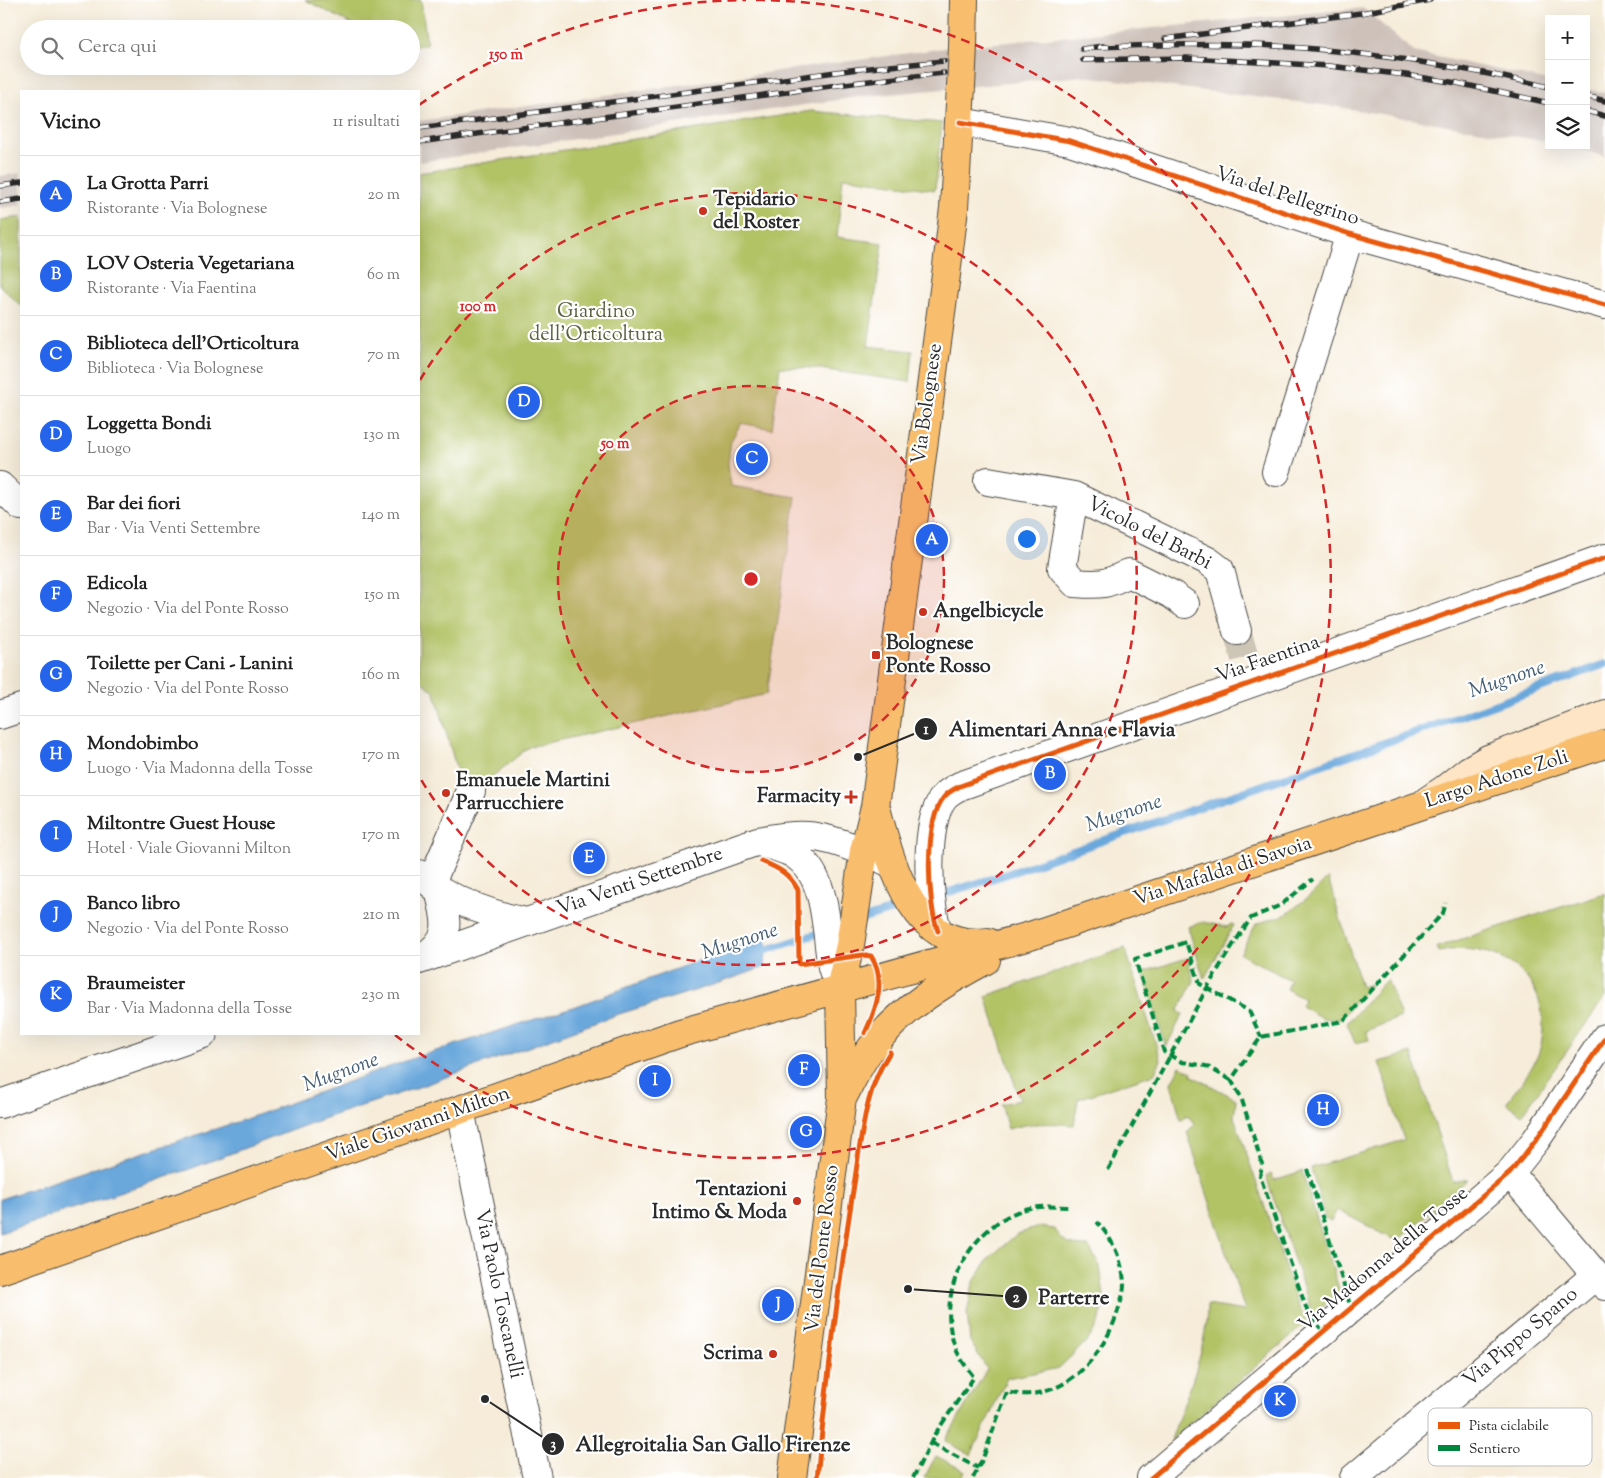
<!DOCTYPE html>
<html lang="it">
<meta charset="utf-8">
<style>
body{margin:0;font-family:"Sorts Mill Goudy",serif;background:#f2f2f2;color:#222}
.controls{position:absolute;right:15px;top:15px;display:grid;overflow:hidden;border-radius:0px;box-shadow:0 5px 20px #0002}
.controls button{width:45px;height:45px;display:grid;place-items:center;padding:0;border:0;border-bottom:1px solid #e0e0e0;background:#fff;color:#222;font:25px sans-serif}
.you{position:absolute;left:1026px;top:538px;width:18px;height:18px;margin:-12px;border:4px solid #fff;border-radius:50%;background:#1a73e8;box-shadow:0 0 0 8px #1a73e833}
.badge{display:grid;place-items:center;width:32px;height:32px;border-radius:50%;background:#2563eb;color:#fff;font-size:16px;font-weight:700}
.pin{position:absolute;translate:-50% -50%;border:2px solid #fff;box-shadow:0 1px 5px #0006}
.list{margin:0;padding:0;list-style:none}
h2{display:flex;justify-content:space-between;align-items:center;height:65px;margin:0;padding:0 20px;font-size:21px}
h2 small{font-size:16px;font-weight:400;color:#767676}
.list li{display:grid;grid-template-columns:32px 1fr auto;gap:15px;align-items:center;box-sizing:border-box;height:80px;padding:0 20px;border-top:1px solid #e0e0e0}
.list b{display:block;font-size:19px;white-space:nowrap}
.list p{margin:0;font-size:16px;white-space:nowrap;color:#767676}
.list em{font-size:16px;font-style:normal;color:#767676}
.icon{flex:none;width:28px;height:28px;fill:none;stroke:currentColor;stroke-width:2;stroke-linecap:round;stroke-linejoin:round}
.map{position:relative;flex:none;width:1605px;height:1478px;overflow:hidden}
.search{position:absolute;background:#fff;box-shadow:0 5px 20px #0002;left:20px;top:20px;width:400px;height:55px;display:flex;align-items:center;gap:12px;box-sizing:border-box;padding:0 18px;border-radius:28px;color:#767676;font-size:19px}
.panel{position:absolute;background:#fff;box-shadow:0 5px 20px #0002;left:20px;top:90px;width:400px;height:945px;border-radius:0px}
.map>svg:first-child{display:block}
.industrial{fill:#cec1ba}
.green{fill:#b2c366;stroke:#6e7748}
.water{fill:#6ba8dc;stroke:#4b6a84}
.lines{fill:none;stroke-linecap:round;stroke-linejoin:round}
.stream{stroke:#6ba8dc;stroke-width:8}
.street-tunnel{stroke:#cdc5b6;stroke-width:28;stroke-dasharray:28 14;stroke-linecap:butt}
.street-casing{stroke:#494845;stroke-width:30}
.secondary-casing{stroke:#494845;stroke-width:30}
.primary-casing{stroke:#494845;stroke-width:30}
.street{stroke:#fff;stroke-width:28}
.secondary{stroke:#fde5c5;stroke-width:28}
.primary{stroke:#f9be6d;stroke-width:28}
.rail-casing{stroke:#2b2b2b;stroke-width:5.5}
.rail{stroke:#fff;stroke-width:4;stroke-dasharray:11;stroke-linecap:butt}
.primary-bridge-casing{stroke:#494845;stroke-width:30;stroke-linecap:butt}
.primary-bridge{stroke:#f9be6d;stroke-width:28}
.quiet{stroke:#00873e;stroke-width:4;stroke-dasharray:8 4;stroke-linecap:butt}
.cycleway-casing{stroke:#fff;stroke-width:8}
.cycleway{stroke:#e8590c;stroke-width:5}
.ring{fill:none;stroke:#d62828;stroke-width:2.5;stroke-dasharray:9 6}
.poi-dot{fill:#c8321e;stroke:#fff;stroke-width:2}
.labels{text-anchor:middle;dominant-baseline:central;stroke-width:4.5;stroke-linejoin:round;paint-order:stroke}
.street-label{font-size:20px;fill:#2b2b2b;stroke:#fff}
.poi-label{font-size:20px;font-weight:bold;fill:#2b2b2b;stroke:#fff;text-anchor:start}
.park-label{font-size:20px;fill:#5a6040;stroke:#fff}
.water-label{font-size:21px;font-style:italic;fill:#455d72;stroke:#fff}
.key{fill:#fff;stroke:#bfbfbf;stroke-width:1}
.key-label{font-size:14px;fill:#2b2b2b}
.centre{fill:#d62828;stroke:#fff;stroke-width:2.5}
.ring-label{font-size:15px;text-anchor:middle;font-weight:bold;fill:#d62828;stroke:#fff;stroke-width:4.5;stroke-linejoin:round;paint-order:stroke}
.leader{fill:none;stroke:#2b2b2b;stroke-width:2}
.callout-dot{fill:#2b2b2b;stroke:#fff;stroke-width:2}
.mark-label{font-size:15px;text-anchor:middle;font-weight:bold;fill:#fff}
.callout-label{font-size:21px;text-anchor:middle;font-weight:bold;fill:#2b2b2b;stroke:#fff;stroke-width:4.5;stroke-linejoin:round;paint-order:stroke}
</style>
<div class="map">
<svg width="1605" height="1478" viewBox="0 0 1605 1478">
<rect width="100%" height="100%" fill="#fff"/>
<filter id="ink" filterUnits="userSpaceOnUse"><feTurbulence type="fractalNoise" baseFrequency=".02" numOctaves="2"/><feDisplacementMap in="SourceGraphic" scale="10" xChannelSelector="R" yChannelSelector="G"/><feConvolveMatrix kernelMatrix="1 2 1 2 8 2 1 2 1" color-interpolation-filters="sRGB"/></filter>
<filter id="wash" filterUnits="userSpaceOnUse"><feTurbulence type="fractalNoise" baseFrequency=".0096" numOctaves="4" result="noise"/><feDisplacementMap in="SourceGraphic" scale="20" xChannelSelector="R" yChannelSelector="G"/><feGaussianBlur stdDeviation="1.12" result="paint"/><feColorMatrix in="noise" values="0 0 0 0 0 0 0 0 0 0 0 0 0 0 0 0 0 1.4 0 .05"/><feComposite in="paint" operator="in"/></filter>
<g filter="url(#wash)">
<rect width="100%" height="100%" fill="#f6ecd9"/>
<path class="industrial" d="M1363,8l51,44 135,29v61l-211,-35 -255,-31 -225,21 -439,65v-41l526,-73z
M1586,89l19,4v64l-35,-11h16z
M21,173v32l-21,3v-32z"/>
<path class="green" d="M305,0h116l6,44 -16,3v-18h-50z
M811,111l131,12 -7,67 -92,-13 -6,60 46,6 -15,103 45,5 -3,31 -97,-14 -33,-1 -8,62 -31,-6 -10,18 -3,22 3,23 65,11 -29,197 -238,53 -41,33 -18,3 -13,-12 -22,-78 -16,-15v-505z
M21,217v89l-21,-20v-66z
M1328,878l33,109 10,-3 -32,36 -17,-2 -21,-12 3,-7 -18,-10 4,-9 -50,-26 16,-30 31,-10 25,-20z
M1605,893v104l-83,118 -16,-12c13,-18 30,-36 35,-58 13,-65 -41,-107 -102,-93l-2,-5z
M1203,922l24,5 4,-3 3,1 -30,54 -16,-52z
M1125,948l36,112 -7,14 -76,25 -4,26c-22,-2 -44,-3 -66,4l-7,-25 19,-4 -34,-104z
M1187,958l7,23 -16,30 5,3 -17,33 -23,-75z
M1387,979l14,38 -35,14 3,9 -14,3 -8,-20z
M1412,1053l41,129 15,-3 -71,62 -60,-31 -6,11 -6,-3 -14,-50 93,-28 -25,-78z
M1180,1066l12,6 -1,3 45,24 -2,18 66,193 8,11 -137,119c15,-45 36,-87 36,-135l38,6 -58,-179 8,-8 -8,-9 -6,5 -10,-37z
M1302,1171l38,121 -26,22 -3,-4 -45,-134 5,-3 3,7z
M1039,1227l16,2c8,16 16,17 33,17l12,20 4,30 -4,24 -11,19 -30,29 -52,10 -36,77 -26,-14 42,-72 -17,-28 -3,-28 6,-30 16,-25 28,-24z
M936,1456l29,15 -4,7h-37z"/>
<path class="water" d="M767,935l-2,32 -52,18 -94,29 -203,74 -94,31 -135,51 -187,63v-34l243,-79 168,-61 171,-55z"/>
<g class="lines">
<path class="stream" d="M936,896l68,-21 484,-168 117,-43
M860,920l46,-14
M757,953l66,-21"/>
</g>
</g>
<g filter="url(#ink)">
<g class="lines">
<path class="street-tunnel" d="M1237,631l11,38"/>
<defs>
<path id="street" d="M960,122l110,19 280,93 255,71
M1276,472l74,-238
M988,481l86,15 134,65 12,9 17,61
M0,486l21,20
M1074,496l-12,72 13,15c25,2 31,2 54,-10l42,21 14,10
M0,715l21,-7
M759,842c11,3 23,6 33,11 37,21 33,78 40,114 2,7 5,14 8,22
M419,874c7,5 14,12 22,17 26,15 55,25 85,31
M431,883l40,-92
M938,931c-11,-28 -14,-110 6,-134 4,-5 10,-8 16,-11l645,-228
M422,958c31,-20 25,-36 17,-68
M419,960l339,-119c42,-8 58,-8 99,8 9,4 20,6 29,12
M0,1104l203,-70
M460,1110l77,368
M1510,1173l95,113
M1151,1478l359,-305 26,-33 69,-102
M1354,1478l242,-203"/>
<path id="secondary" d="M1427,801l18,-12 24,-19 19,-11 117,-45"/>
<path id="primary" d="M963,46l1,-46
M876,808c15,55 36,144 112,134
M843,1097c9,-17 17,-35 29,-50 30,-39 71,-64 114,-87
M0,1270l680,-237 350,-97 575,-192
M792,1478l50,-380 -2,-109 10,-44 14,-94 11,-44 71,-532 8,-67 7,-121"/>
</defs>
<use href="#street" class="street-casing"/>
<use href="#secondary" class="secondary-casing"/>
<use href="#primary" class="primary-casing"/>
<use href="#street" class="street"/>
<use href="#secondary" class="secondary"/>
<use href="#primary" class="primary"/>
<defs>
<path id="rail" d="M1165,39l196,-26 69,-13
M1098,47c59,-2 119,-4 178,-1 92,6 183,20 273,41
M1082,49l21,-3
M1083,60l104,-2 142,8 77,9 51,8 92,20
M1586,96l19,5
M1586,111l19,5
M419,128l439,-59 86,-8
M419,142l441,-60 84,-9
M0,186l21,-3
M0,202l21,-3"/>
</defs>
<use href="#rail" class="rail-casing"/>
<use href="#rail" class="rail"/>
<defs>
<path id="primary-bridge" d="M961,87l2,-41"/>
</defs>
<use href="#primary-bridge" class="primary-bridge-casing"/>
<use href="#primary-bridge" class="primary-bridge"/>
<path class="quiet" d="M1231,1080l-25,-14 -24,-4 -18,-10 -29,-93 51,-17 14,42 49,27 12,26
M1307,1169l44,139
M1108,1170l99,-182 22,-37 22,-33 30,-13 32,-26
M1323,1331l-15,-18 -48,-137 2,-12 -21,-67 -10,-17 30,-43 82,-16 100,-108 3,-10
M931,1443l47,25
M913,1478l22,-44 39,-57c-8,-10 -16,-21 -20,-33 -18,-53 16,-116 68,-134 15,-5 31,-3 46,-3
M973,1478l10,-20 24,-66c53,13 95,-33 110,-78 3,-10 7,-20 7,-30 -1,-23 -12,-46 -27,-62"/>
<defs>
<path id="cycleway" d="M960,122l110,19 280,93 255,71
M761,861c17,7 28,12 37,29l1,74 64,-9 8,1c16,24 5,54 -6,77
M938,931c-11,-28 -14,-110 6,-134 4,-5 10,-8 16,-11l645,-228
M817,1478c10,-96 21,-192 36,-287 8,-47 10,-99 37,-139
M1151,1478l359,-305 26,-33 69,-102"/>
</defs>
<use href="#cycleway" class="cycleway-casing"/>
<use href="#cycleway" class="cycleway"/>
</g>
</g>
<circle cx="751" cy="579" r="193" fill="#d62828" fill-opacity=".12"/>
<g class="ring">
<circle cx="751" cy="579" r="193"/>
<path d="M420 380A386 386 0 1 1 420 778"/>
<path d="M419 105A579 579 0 0 1 746 0M756 0A579 579 0 1 1 395 1035"/>
</g>
<g class="poi-dot">
<circle cx="703" cy="211" r="5"/>
<circle cx="923" cy="612" r="5"/>
<rect x="871" y="650" width="10" height="10" rx="2.5"/>
<circle cx="446" cy="793" r="5"/>
<path d="M848.5 789.5h5v5h5v5h-5v5h-5v-5h-5v-5h5z"/>
<circle cx="797" cy="1201" r="5"/>
<circle cx="773" cy="1354" r="5"/>
</g>
<g class="labels">
<g class="street-label">
<text transform="translate(1287 197) rotate(18)">Via del Pellegrino</text>
<text transform="translate(928 404) rotate(-82)">Via Bolognese</text>
<text transform="translate(1149 534) rotate(27)">Vicolo del Barbi</text>
<text transform="translate(1268 660) rotate(-19)">Via Faentina</text>
<text transform="translate(1497 780) rotate(-18)">Largo Adone Zoli</text>
<text transform="translate(1223 872) rotate(-18)">Via Mafalda di Savoia</text>
<text transform="translate(640 882) rotate(-19)">Via Venti Settembre</text>
<text transform="translate(418 1125) rotate(-19)">Viale Giovanni Milton</text>
<text transform="translate(823 1249) rotate(-83)">Via del Ponte Rosso</text>
<text transform="translate(1384 1260) rotate(-40)">Via Madonna della Tosse</text>
<text transform="translate(498 1294) rotate(78)">Via Paolo Toscanelli</text>
<text transform="translate(1521 1338) rotate(-40)">Via Pippo Spano</text>
</g>
<g class="poi-label">
<text x="713" y="200">Tepidario<tspan x="713" dy="23">del Roster</tspan></text>
<text x="933" y="612">Angelbicycle</text>
<text x="886" y="644">Bolognese<tspan x="886" dy="23">Ponte Rosso</tspan></text>
<text x="456" y="781">Emanuele Martini<tspan x="456" dy="23">Parrucchiere</tspan></text>
<text x="841" y="797" text-anchor="end">Farmacity</text>
<text x="787" y="1190" text-anchor="end">Tentazioni<tspan x="787" dy="23">Intimo &amp; Moda</tspan></text>
<text x="763" y="1354" text-anchor="end">Scrima</text>
</g>
<g class="park-label">
<text x="596" y="312">Giardino<tspan x="596" dy="23">dell'Orticoltura</tspan></text>
</g>
<g class="water-label">
<text transform="translate(1507 680) rotate(-19)">Mugnone</text>
<text transform="translate(1124 814) rotate(-19)">Mugnone</text>
<text transform="translate(740 942) rotate(-18)">Mugnone</text>
<text transform="translate(341 1073) rotate(-20)">Mugnone</text>
</g>
</g>
<rect x="1428" y="1408" width="164" height="58" rx="8" class="key"/>
<rect x="1438" y="1422" width="22" height="7" fill="#e8590c"/>
<rect x="1438" y="1445" width="22" height="6" fill="#00873e"/>
<g class="key-label">
<text x="1469" y="1430">Pista ciclabile</text>
<text x="1469" y="1453">Sentiero</text>
</g>
<circle cx="751" cy="579" r="8" class="centre"/>
<g class="ring-label">
<text x="506" y="59">150 m</text>
<text x="478" y="311">100 m</text>
<text x="615" y="448">50 m</text>
</g>
<path class="leader" d="M858 757L926 729M908 1289L1016 1297M485 1399L553 1444"/>
<g class="callout-dot">
<circle cx="858" cy="757" r="5"/>
<circle cx="908" cy="1289" r="5"/>
<circle cx="485" cy="1399" r="5"/>
<circle cx="926" cy="729" r="12"/>
<circle cx="1016" cy="1297" r="12"/>
<circle cx="553" cy="1444" r="12"/>
</g>
<g class="mark-label">
<text x="926" y="734">1</text>
<text x="1016" y="1302">2</text>
<text x="553" y="1449">3</text>
</g>
<g class="callout-label">
<text x="1062" y="736">Alimentari Anna e Flavia</text>
<text x="1074" y="1304">Parterre</text>
<text x="713" y="1451">Allegroitalia San Gallo Firenze</text>
</g>
</svg>
<div class="controls">
<button>+</button>
<button>−</button>
<button><svg class="icon" aria-label="layers" viewBox="0 0 24 24"><path d="M12 4l9 5-9 5-9-5zM3 14l9 5 9-5"/></svg></button>
</div>
<div class="you"></div>
<div class="pin badge" style="left:932px;top:540px">A</div>
<div class="pin badge" style="left:1050px;top:774px">B</div>
<div class="pin badge" style="left:752px;top:459px">C</div>
<div class="pin badge" style="left:524px;top:402px">D</div>
<div class="pin badge" style="left:589px;top:858px">E</div>
<div class="pin badge" style="left:804px;top:1070px">F</div>
<div class="pin badge" style="left:806px;top:1132px">G</div>
<div class="pin badge" style="left:1323px;top:1110px">H</div>
<div class="pin badge" style="left:655px;top:1081px">I</div>
<div class="pin badge" style="left:778px;top:1305px">J</div>
<div class="pin badge" style="left:1280px;top:1401px">K</div>
<div class="search"><svg class="icon" aria-label="search" viewBox="0 0 24 24"><circle cx="10" cy="10" r="6"/><path d="M15 15l6 6"/></svg>Cerca qui</div>
<section class="panel">
<h2>Vicino<small>11 risultati</small></h2>
<ul class="list">
<li><span class="badge">A</span><div><b>La Grotta Parri</b><p>Ristorante · Via Bolognese</p></div><em>20 m</em></li>
<li><span class="badge">B</span><div><b>LOV Osteria Vegetariana</b><p>Ristorante · Via Faentina</p></div><em>60 m</em></li>
<li><span class="badge">C</span><div><b>Biblioteca dell'Orticoltura</b><p>Biblioteca · Via Bolognese</p></div><em>70 m</em></li>
<li><span class="badge">D</span><div><b>Loggetta Bondi</b><p>Luogo</p></div><em>130 m</em></li>
<li><span class="badge">E</span><div><b>Bar dei fiori</b><p>Bar · Via Venti Settembre</p></div><em>140 m</em></li>
<li><span class="badge">F</span><div><b>Edicola</b><p>Negozio · Via del Ponte Rosso</p></div><em>150 m</em></li>
<li><span class="badge">G</span><div><b>Toilette per Cani - Lanini</b><p>Negozio · Via del Ponte Rosso</p></div><em>160 m</em></li>
<li><span class="badge">H</span><div><b>Mondobimbo</b><p>Luogo · Via Madonna della Tosse</p></div><em>170 m</em></li>
<li><span class="badge">I</span><div><b>Miltontre Guest House</b><p>Hotel · Viale Giovanni Milton</p></div><em>170 m</em></li>
<li><span class="badge">J</span><div><b>Banco libro</b><p>Negozio · Via del Ponte Rosso</p></div><em>210 m</em></li>
<li><span class="badge">K</span><div><b>Braumeister</b><p>Bar · Via Madonna della Tosse</p></div><em>230 m</em></li>
</ul>
</section>
</div>
